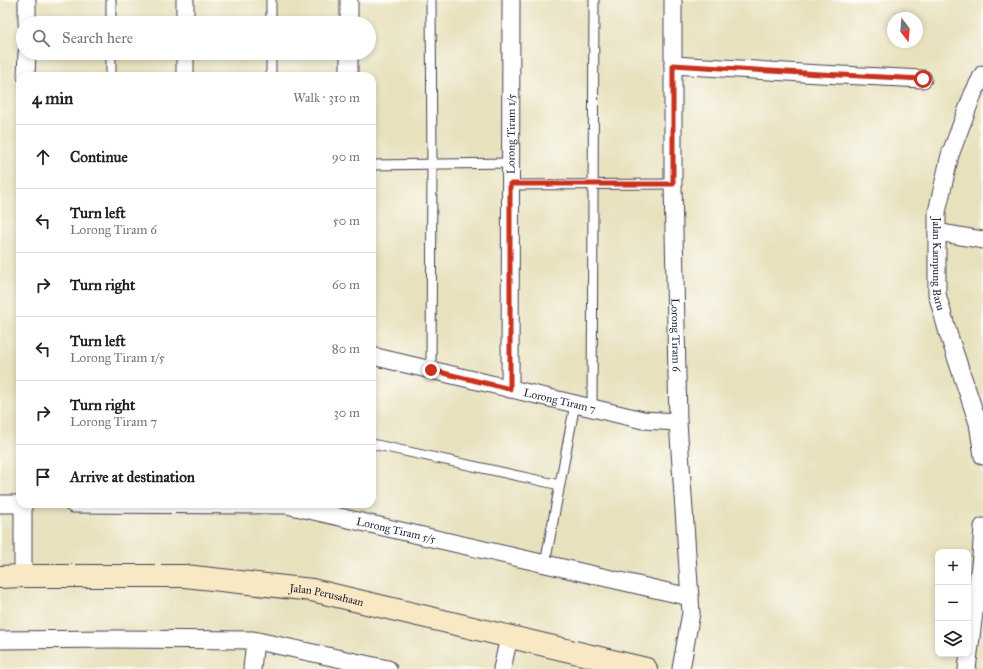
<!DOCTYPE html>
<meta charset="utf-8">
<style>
body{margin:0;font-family:"IM FELL Great Primer",serif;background:#f2f2f2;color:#202124}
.controls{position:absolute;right:12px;bottom:12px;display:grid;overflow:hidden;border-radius:8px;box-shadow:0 2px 6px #0003}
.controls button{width:36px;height:36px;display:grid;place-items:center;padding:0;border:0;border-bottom:1px solid #e0e0e0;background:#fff;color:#202124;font:20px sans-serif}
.compass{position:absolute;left:887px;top:12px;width:36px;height:36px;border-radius:50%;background:#fff;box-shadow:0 2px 6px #0003;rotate:164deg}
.stop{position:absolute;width:12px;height:12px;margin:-9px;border:3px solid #c8321e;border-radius:50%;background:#fff}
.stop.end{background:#c8321e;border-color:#fff;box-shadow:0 1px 4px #0008}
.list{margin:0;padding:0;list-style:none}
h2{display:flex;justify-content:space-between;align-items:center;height:52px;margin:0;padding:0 16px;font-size:17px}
h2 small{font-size:13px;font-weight:400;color:#757577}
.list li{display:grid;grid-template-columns:26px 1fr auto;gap:12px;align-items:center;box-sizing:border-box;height:64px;padding:0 16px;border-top:1px solid #e0e0e0}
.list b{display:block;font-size:15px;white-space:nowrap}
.list p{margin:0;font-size:13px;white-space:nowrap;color:#757577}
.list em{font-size:13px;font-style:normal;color:#757577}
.icon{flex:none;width:22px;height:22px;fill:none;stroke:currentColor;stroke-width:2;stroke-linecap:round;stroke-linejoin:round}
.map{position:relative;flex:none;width:983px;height:669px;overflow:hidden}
.search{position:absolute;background:#fff;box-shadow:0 2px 6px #0003;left:16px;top:16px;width:360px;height:44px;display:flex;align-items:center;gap:10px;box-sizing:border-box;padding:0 14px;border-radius:22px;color:#757577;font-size:15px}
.panel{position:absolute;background:#fff;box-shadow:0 2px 6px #0003;left:16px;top:72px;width:360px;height:436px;border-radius:12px}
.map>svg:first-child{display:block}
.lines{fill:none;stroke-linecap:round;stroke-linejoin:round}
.service-casing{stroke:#403f4f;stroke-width:11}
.minor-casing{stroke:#403f4f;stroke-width:19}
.secondary-casing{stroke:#403f4f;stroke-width:24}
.service{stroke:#fff;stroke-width:9}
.minor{stroke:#fff;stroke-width:17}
.secondary{stroke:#f8e8c3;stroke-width:22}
.route{stroke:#c8321e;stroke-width:5}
.labels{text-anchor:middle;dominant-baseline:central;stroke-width:3;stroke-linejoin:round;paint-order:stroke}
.street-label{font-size:11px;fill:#22223b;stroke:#fdfcf7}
</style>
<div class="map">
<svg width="983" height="669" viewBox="0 0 983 669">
<rect width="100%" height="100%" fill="#fdfcf7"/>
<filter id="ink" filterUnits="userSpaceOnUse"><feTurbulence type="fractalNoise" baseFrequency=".025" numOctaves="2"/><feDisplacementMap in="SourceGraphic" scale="8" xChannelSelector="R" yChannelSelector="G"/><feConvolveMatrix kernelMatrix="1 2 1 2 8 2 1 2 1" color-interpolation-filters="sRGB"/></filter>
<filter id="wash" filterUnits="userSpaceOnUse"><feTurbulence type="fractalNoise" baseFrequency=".012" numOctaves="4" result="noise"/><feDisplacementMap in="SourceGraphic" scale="16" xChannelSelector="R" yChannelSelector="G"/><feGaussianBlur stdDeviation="0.9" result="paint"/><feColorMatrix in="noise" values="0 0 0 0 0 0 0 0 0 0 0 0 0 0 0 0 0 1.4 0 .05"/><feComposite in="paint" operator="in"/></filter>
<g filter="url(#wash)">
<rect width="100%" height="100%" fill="#e8e1be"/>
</g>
<g filter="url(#ink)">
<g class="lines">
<defs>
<path id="service" d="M431,0l1,164 -1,206
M111,23v-23
M271,23v-23
M111,76v-23
M271,76v-23
M372,165l138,-2
M510,185l163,-1
M592,408l2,-408
M372,444l188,41
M545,564l30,-160"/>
<g id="minor">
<path d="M185,0v23"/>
<path d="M349,0v23"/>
<path id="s1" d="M673,0v184l5,238 13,191 -10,56"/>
<path d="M27,23v-23"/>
<path d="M185,53v23"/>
<path d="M349,53v23"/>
<path d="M673,65l147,9 103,5"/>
<path id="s2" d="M983,74l-10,20 -23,61 -13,57v82l11,39 30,90 5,33"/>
<path d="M26,76l1,-23"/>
<path d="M937,232l46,8"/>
<path id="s3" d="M372,356l271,64 35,2"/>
<path id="s4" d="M510,389l1,-389"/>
<path d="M0,504h20"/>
<path d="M23,504v72"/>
<path id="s5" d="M73,504l214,1 403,92"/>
<path d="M0,640l113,-1 140,1 135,29"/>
<path d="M252,669l3,-28"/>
<path d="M502,669l7,-32"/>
<path d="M967,669l14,-113 2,-29"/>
</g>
<g id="secondary">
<path id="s6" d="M0,577l23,-1h162l127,14 334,79"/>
</g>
</defs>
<use href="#service" class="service-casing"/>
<use href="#minor" class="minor-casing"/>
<use href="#secondary" class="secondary-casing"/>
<use href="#service" class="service"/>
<use href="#minor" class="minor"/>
<use href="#secondary" class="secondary"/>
</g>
</g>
<g class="lines" filter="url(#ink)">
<path class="route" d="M431,370l79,19v-205h163v-119l147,9 103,5"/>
</g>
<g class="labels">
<g class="street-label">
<text stroke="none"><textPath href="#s4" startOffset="255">Lorong Tiram 1/5</textPath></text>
<text stroke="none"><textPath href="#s2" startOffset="198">Jalan Kampung Baru</textPath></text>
<text stroke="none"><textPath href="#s1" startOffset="335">Lorong Tiram 6</textPath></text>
<text stroke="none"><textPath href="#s3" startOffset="193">Lorong Tiram 7</textPath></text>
<text stroke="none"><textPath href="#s5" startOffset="326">Lorong Tiram 5/5</textPath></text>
<text stroke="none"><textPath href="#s6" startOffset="328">Jalan Perusahaan</textPath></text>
</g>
</g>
</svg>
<div class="controls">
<button>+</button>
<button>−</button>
<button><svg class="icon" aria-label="layers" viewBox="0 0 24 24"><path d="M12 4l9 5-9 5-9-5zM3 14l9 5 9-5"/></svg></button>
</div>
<svg class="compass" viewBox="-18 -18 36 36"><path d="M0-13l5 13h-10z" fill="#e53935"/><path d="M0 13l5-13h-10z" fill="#757577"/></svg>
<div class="stop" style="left:923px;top:79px"></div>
<div class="stop end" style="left:431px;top:370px"></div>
<div class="search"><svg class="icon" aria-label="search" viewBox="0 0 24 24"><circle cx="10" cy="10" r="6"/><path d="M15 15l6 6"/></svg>Search here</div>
<section class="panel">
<h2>4 min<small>Walk · 310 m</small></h2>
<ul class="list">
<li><svg class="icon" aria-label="ahead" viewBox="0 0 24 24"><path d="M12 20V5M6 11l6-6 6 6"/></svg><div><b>Continue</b></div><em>90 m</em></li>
<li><svg class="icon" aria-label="left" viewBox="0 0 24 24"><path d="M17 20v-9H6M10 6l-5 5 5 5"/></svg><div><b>Turn left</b><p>Lorong Tiram 6</p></div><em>50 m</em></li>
<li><svg class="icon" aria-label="right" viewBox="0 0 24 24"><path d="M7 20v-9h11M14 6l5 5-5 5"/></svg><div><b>Turn right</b></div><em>60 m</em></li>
<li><svg class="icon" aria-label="left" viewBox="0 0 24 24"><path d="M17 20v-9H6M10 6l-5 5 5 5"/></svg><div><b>Turn left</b><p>Lorong Tiram 1/5</p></div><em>80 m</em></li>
<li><svg class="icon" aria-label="right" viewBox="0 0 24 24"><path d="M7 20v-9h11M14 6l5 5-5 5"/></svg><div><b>Turn right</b><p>Lorong Tiram 7</p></div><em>30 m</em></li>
<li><svg class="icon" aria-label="arrive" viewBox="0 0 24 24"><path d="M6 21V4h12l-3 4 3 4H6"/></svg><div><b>Arrive at destination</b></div></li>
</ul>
</section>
</div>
